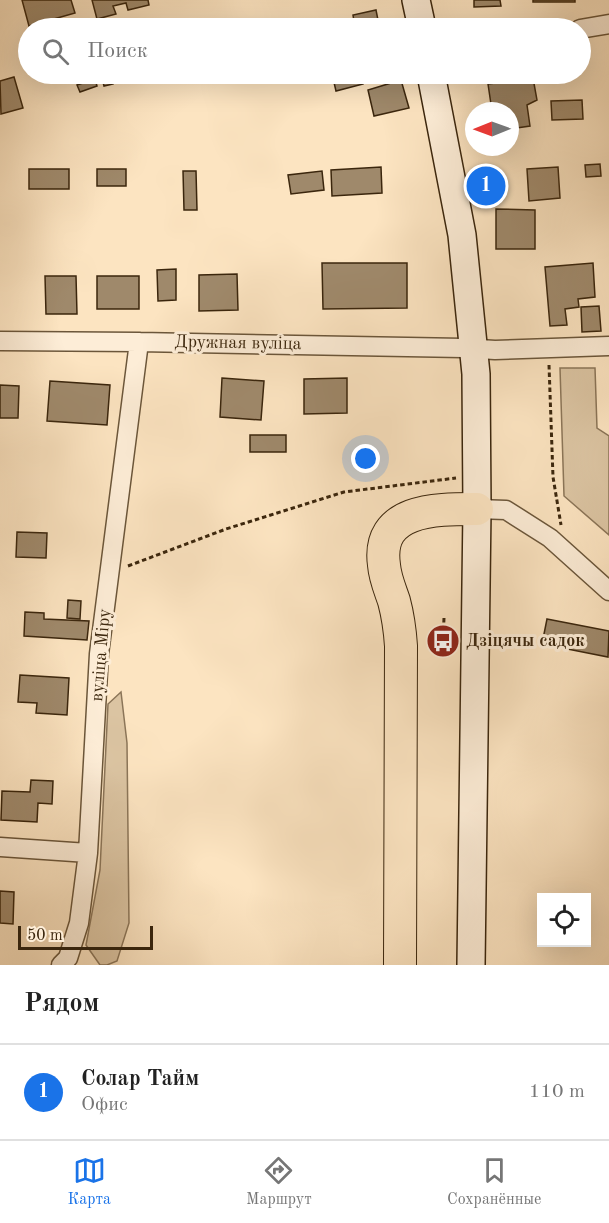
<!DOCTYPE html>
<html lang="ru">
<meta charset="utf-8">
<style>
body{margin:0;font-family:"Old Standard TT",serif;background:#f2f2f2;color:#222}
.controls{position:absolute;right:18px;bottom:18px;display:grid;overflow:hidden;border-radius:0px;box-shadow:0 6px 24px #0002}
.controls button{width:54px;height:54px;display:grid;place-items:center;padding:0;border:0;border-bottom:2px solid #e0e0e0;background:#fff;color:#222;font:30px sans-serif}
.compass{position:absolute;left:465px;top:102px;width:54px;height:54px;border-radius:50%;background:#fff;box-shadow:0 6px 24px #0002;rotate:269deg}
.scale{position:absolute;left:18px;bottom:15px;width:135px;box-sizing:border-box;padding-left:6px;border:3px solid #3b260d;border-top:0;font-size:16px;line-height:21px;white-space:nowrap;color:#3b260d;-webkit-text-stroke:4px #fdedd7;paint-order:stroke}
.you{position:absolute;left:366px;top:459px;width:21px;height:21px;margin:-15px;border:4px solid #fff;border-radius:50%;background:#1a73e8;box-shadow:0 0 0 9px #1a73e833}
.badge{display:grid;place-items:center;width:39px;height:39px;border-radius:50%;background:#1a73e8;color:#fff;font-size:20px;font-weight:700}
.pin{position:absolute;translate:-50% -50%;border:3px solid #fff;box-shadow:0 2px 6px #0006}
.list{margin:0;padding:0;list-style:none}
h2{display:flex;justify-content:space-between;align-items:center;height:78px;margin:0;padding:0 24px;font-size:26px}
h2 small{font-size:20px;font-weight:400;color:#767676}
.list li{display:grid;grid-template-columns:39px 1fr auto;gap:18px;align-items:center;box-sizing:border-box;height:96px;padding:0 24px;border-top:2px solid #e0e0e0}
.list b{display:block;font-size:22px;white-space:nowrap}
.list p{margin:0;font-size:20px;white-space:nowrap;color:#767676}
.list em{font-size:20px;font-style:normal;color:#767676}
.icon{flex:none;width:33px;height:33px;fill:none;stroke:currentColor;stroke-width:2;stroke-linecap:round;stroke-linejoin:round}
.map{position:relative;flex:none;width:609px;height:965px;overflow:hidden}
.search{position:absolute;background:#fff;box-shadow:0 6px 24px #0002;left:18px;right:18px;top:18px;height:66px;display:flex;align-items:center;gap:15px;box-sizing:border-box;padding:0 21px;border-radius:33px;color:#767676;font-size:22px}
.sheet{height:174px;background:#fff}
nav{display:flex;justify-content:space-around;align-items:center;box-sizing:border-box;height:84px;border-top:2px solid #e0e0e0;background:#fff;font-size:16px;color:#767676}
nav a{display:grid;justify-items:center;gap:3px}
nav .on{color:#1a73e8}
.map>svg:first-child{display:block}
.green{fill:#dbc4a2;stroke:#8b7558;stroke-width:1.5}
.building{fill:#9f896b;stroke:#3b260d;stroke-width:1.5}
.lines{fill:none;stroke-linecap:round;stroke-linejoin:round}
.minor-casing{stroke:#6b563a;stroke-width:21}
.secondary-casing{stroke:#3b260d;stroke-width:30}
.trunk-casing{stroke:#3b260d;stroke-width:34}
.path{stroke:#3b260d;stroke-width:3;stroke-dasharray:4.5 3;stroke-linecap:butt}
.minor{stroke:#fdedd7;stroke-width:18}
.secondary{stroke:#fdedd7;stroke-width:27}
.trunk{stroke:#fce4c1;stroke-width:32}
.labels{text-anchor:middle;dominant-baseline:central;stroke-width:6;stroke-linejoin:round;paint-order:stroke}
.street-label{font-size:18px;fill:#3b260d;stroke:#fdedd7}
.poi-label{font-size:18px;font-weight:bold;fill:#3b260d;stroke:#fdedd7;text-anchor:start}
</style>
<div class="map">
<svg width="609" height="965" viewBox="0 0 609 965">
<rect width="100%" height="100%" fill="#fce4c1"/>
<filter id="stains"><feTurbulence type="fractalNoise" baseFrequency=".00333" numOctaves="4"/><feColorMatrix values="0 0 0 0 .2 0 0 0 0 .09 0 0 0 0 .02 0 0 0 .5 -.17"/></filter>
<radialGradient id="worn" r=".72"><stop offset=".6" stop-color="#630" stop-opacity="0"/><stop offset="1" stop-color="#630" stop-opacity=".3"/></radialGradient>
<path class="green" d="M560,368h35l2,60 12,8v99l-45,-39z
M121,692l6,51 2,180 -12,38 -10,4h-7l-14,-20 14,-75 8,-166z"/>
<path class="building" d="M22,0h49l4,13 -46,13z
M92,0h56l1,5 -21,5 -2,-7 -13,3 3,8 -19,5z
M474,0h26l1,6 -27,1z
M533,0h42v2h-42z
M376,10l3,15 -24,3 -2,-13z
M101,74h9l3,10 -9,2z
M332,74h28l3,10 -27,7z
M14,77l9,31 -22,6 -1,-33z
M533,78l4,22 -10,5 3,21 -20,3v-18h-18l-4,-27z
M95,79l2,7 -17,6 -3,-7z
M401,80l8,28 -35,8 -6,-26z
M582,100l1,19 -31,1 -1,-19z
M600,164l1,12 -15,1 -1,-12z
M381,167l1,26 -50,3 -1,-26z
M558,167l2,31 -31,3 -2,-32z
M29,169h40v20h-40z
M97,169h29v17h-29z
M183,171h13l1,39h-13z
M322,171l2,19 -33,4 -3,-19z
M495,175l1,19 -17,1 -1,-19z
M496,209l39,1v39h-39z
M322,263h85v45l-84,1z
M593,263l2,34 -17,2 1,8 -14,2 2,16 -17,1 -5,-59z
M176,269v31l-18,1 -1,-31z
M237,274l1,36 -39,1v-36z
M45,276h31l1,38h-31z
M97,276h42v33h-42z
M599,306l2,25 -19,1 -1,-25z
M222,378l42,3 -3,39 -41,-3z
M347,378v35l-43,1v-35z
M50,381l60,4 -3,40 -60,-4z
M0,385l19,1 -1,32h-18z
M250,435h36v17h-36z
M17,532l30,1 -1,25 -30,-1z
M68,600l13,1 -1,18 -13,-1z
M25,612l19,1v6l45,2 -2,19 -63,-4z
M547,619l62,12 -1,26 -66,-13z
M20,675l49,3 -2,37 -31,-2 1,-10 -19,-1z
M31,780l22,1 -1,23 -14,-1 -1,19 -36,-2 1,-29 28,1z
M0,891l14,1 -1,32 -13,-1z"/>
<g class="lines">
<defs>
<path id="minor" d="M580,29l29,-5
M0,341l139,1 324,6 32,2 114,-4
M477,509l29,1 44,28 59,53
M0,847l88,6
M61,965l7,-7 11,-35 9,-70 11,-199 40,-312"/>
<path id="secondary" d="M416,0l6,28
M431,74l31,161 14,139 1,135 -6,456"/>
<path id="trunk" d="M400,965l1,-319c-1,-15 -3,-30 -7,-45 -4,-12 -9,-23 -10,-36 -8,-57 53,-56 93,-56"/>
</defs>
<use href="#minor" class="minor-casing"/>
<use href="#secondary" class="secondary-casing"/>
<use href="#trunk" class="trunk-casing"/>
<path class="path" d="M549,365l4,112 8,48
M128,566l98,-37 118,-37 112,-14
M444,618l-1,23h10"/>
<use href="#minor" class="minor"/>
<use href="#secondary" class="secondary"/>
<use href="#trunk" class="trunk"/>
</g>
<defs>
<symbol id="bus-disc" viewBox="-11 -11 22 22"><circle r="9.5" fill="#8f2418" stroke="#fdedd7"/><path d="M-5-6H5V4H4V6H2V4H-2V6H-4V4H-5ZM-3.5-4V0h7V-4ZM-3.5 1.2v1.5H-2V1.2ZM2 1.2v1.5H3.5V1.2Z" fill="#fff"/></symbol>
</defs>
<g fill-rule="evenodd">
<use href="#bus-disc" x="424" y="622" width="38" height="38"/>
</g>
<g class="labels">
<g class="street-label">
<text transform="translate(238 343) rotate(1)">Дружная вуліца</text>
<text transform="translate(101 655) rotate(-85)">вуліца Міру</text>
</g>
<g class="poi-label">
<text x="466" y="641">Дзіцячы садок</text>
</g>
</g>
<rect width="100%" height="100%" filter="url(#stains)"/>
<rect width="100%" height="100%" fill="url(#worn)"/>
</svg>
<div class="controls">
<button><svg class="icon" aria-label="locate" viewBox="0 0 24 24"><circle cx="12" cy="12" r="6"/><path d="M12 2v4M12 18v4M2 12h4M18 12h4"/></svg></button>
</div>
<svg class="compass" viewBox="-18 -18 36 36"><path d="M0-13l5 13h-10z" fill="#e53935"/><path d="M0 13l5-13h-10z" fill="#767676"/></svg>
<div class="scale">50 m</div>
<div class="you"></div>
<div class="pin badge" style="left:486px;top:186px">1</div>
<div class="search"><svg class="icon" aria-label="search" viewBox="0 0 24 24"><circle cx="10" cy="10" r="6"/><path d="M15 15l6 6"/></svg>Поиск</div>
</div>
<section class="sheet">
<h2>Рядом<small></small></h2>
<ul class="list">
<li><span class="badge">1</span><div><b>Солар Тайм</b><p>Офис</p></div><em>110 m</em></li>
</ul>
</section>
<nav>
<a class="on"><svg class="icon" aria-label="map" viewBox="0 0 24 24"><path d="M3 6l6-2 6 2 6-2v14l-6 2-6-2-6 2zM9 4v14M15 6v14"/></svg>Карта</a>
<a><svg class="icon" aria-label="directions" viewBox="0 0 24 24"><path d="M12 3l9 9-9 9-9-9zM9 14v-3h6M13 9l2 2-2 2"/></svg>Маршрут</a>
<a><svg class="icon" aria-label="saved" viewBox="0 0 24 24"><path d="M7 4h10v16l-5-4-5 4z"/></svg>Сохранённые</a>
</nav>
